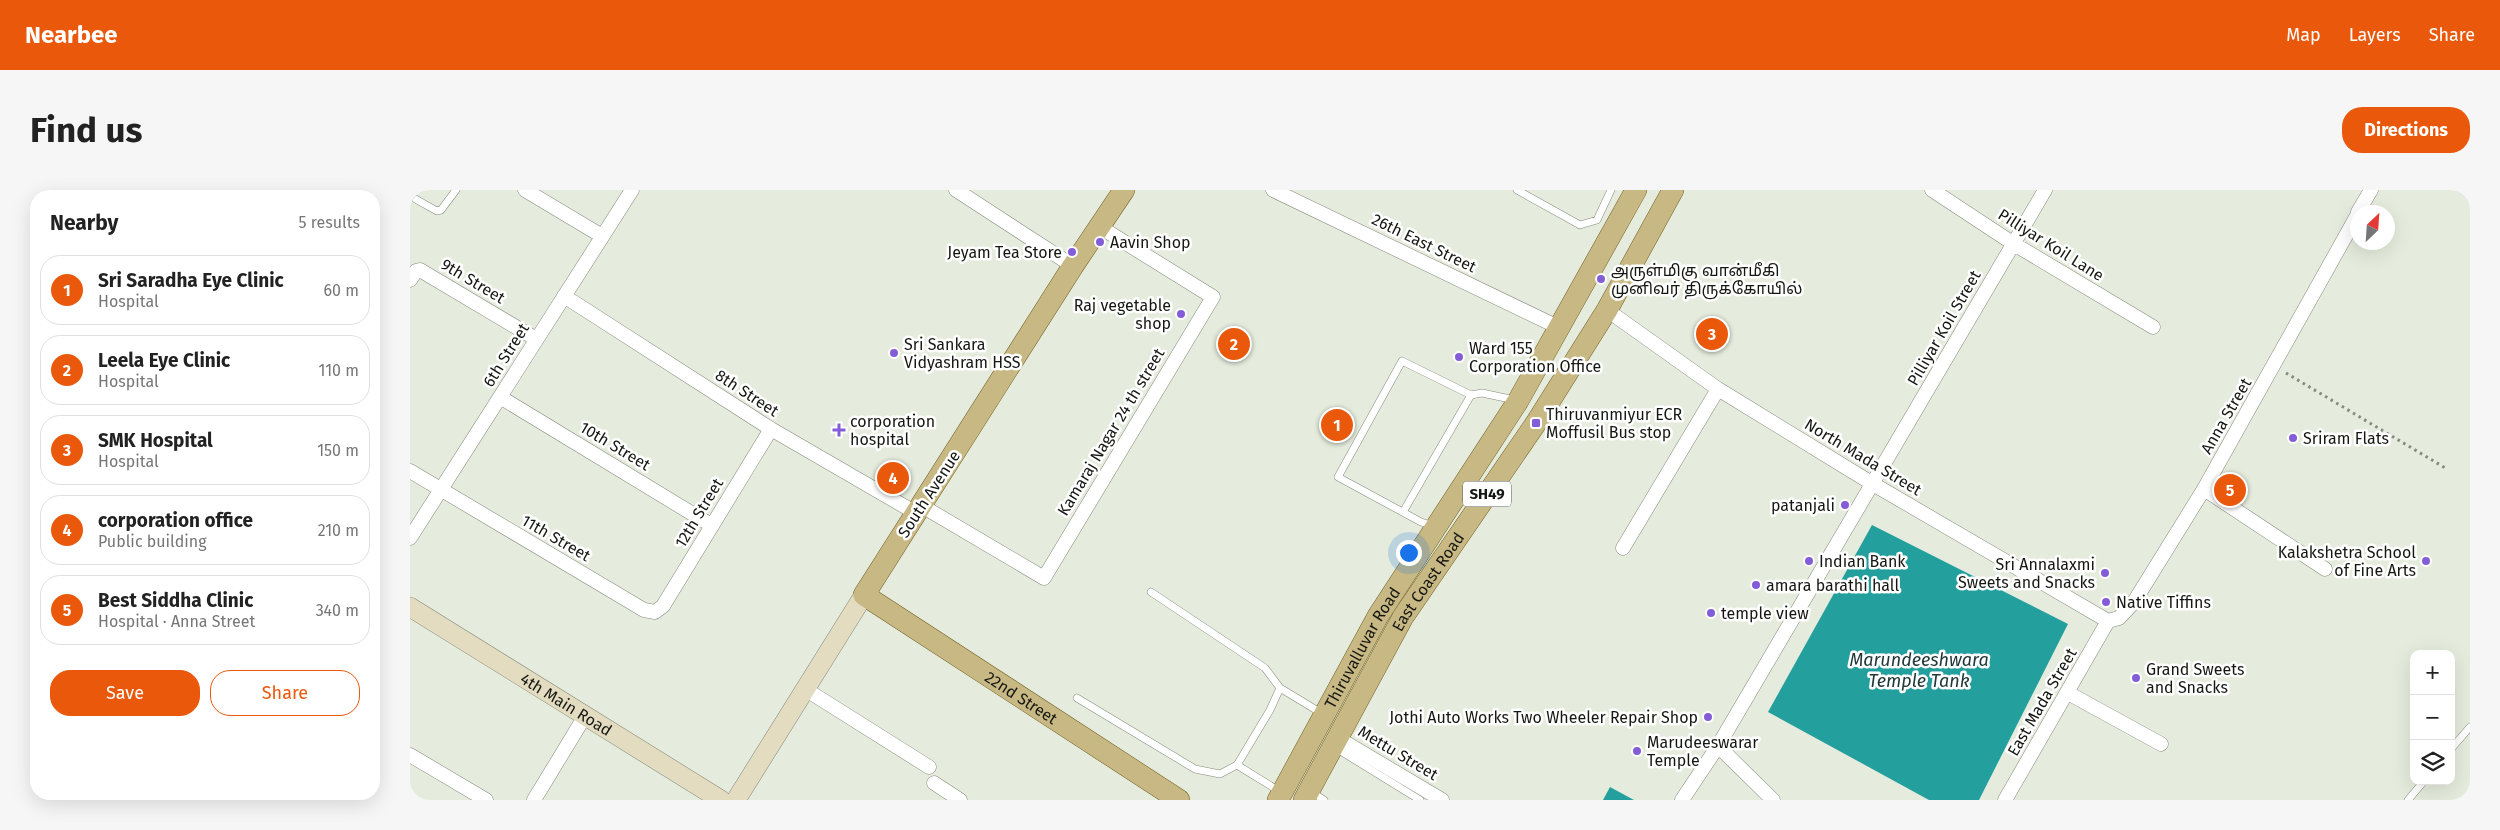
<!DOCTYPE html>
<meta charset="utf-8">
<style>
body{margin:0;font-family:"Fira Sans","Noto Sans Tamil",sans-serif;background:#f6f6f6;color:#222}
.controls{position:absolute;right:15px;bottom:15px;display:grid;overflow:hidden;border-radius:10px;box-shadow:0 5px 20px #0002}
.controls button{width:45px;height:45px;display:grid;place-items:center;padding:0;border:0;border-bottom:1px solid #e0e0e0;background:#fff;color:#222;font:25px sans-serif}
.compass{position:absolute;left:1940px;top:15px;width:45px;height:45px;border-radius:50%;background:#fff;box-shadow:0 5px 20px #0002;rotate:25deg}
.you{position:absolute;left:998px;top:362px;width:18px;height:18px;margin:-12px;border:4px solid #fff;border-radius:50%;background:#1a73e8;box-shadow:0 0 0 8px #1a73e833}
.badge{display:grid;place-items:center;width:32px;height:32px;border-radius:50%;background:#ea580c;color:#fff;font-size:16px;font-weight:700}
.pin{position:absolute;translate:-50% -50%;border:2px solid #fff;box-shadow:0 1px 5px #0006}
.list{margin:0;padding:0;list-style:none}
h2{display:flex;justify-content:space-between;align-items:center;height:65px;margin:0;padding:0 20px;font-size:21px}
h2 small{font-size:16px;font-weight:400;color:#767676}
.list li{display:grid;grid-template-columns:32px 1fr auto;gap:15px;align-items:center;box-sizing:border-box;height:70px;margin:0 10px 10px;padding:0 10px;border:1px solid #e0e0e0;border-radius:20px}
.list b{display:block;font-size:19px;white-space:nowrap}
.list p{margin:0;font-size:16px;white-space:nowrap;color:#767676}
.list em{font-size:16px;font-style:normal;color:#767676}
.actions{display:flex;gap:10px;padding:15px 20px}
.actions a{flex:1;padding:11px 0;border:1px solid #ea580c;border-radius:20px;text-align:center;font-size:18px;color:#ea580c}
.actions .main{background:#ea580c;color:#fff}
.icon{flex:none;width:28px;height:28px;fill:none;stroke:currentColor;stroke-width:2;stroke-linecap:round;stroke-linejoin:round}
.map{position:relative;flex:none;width:2060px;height:610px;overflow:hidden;border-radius:20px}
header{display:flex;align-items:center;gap:30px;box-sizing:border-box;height:70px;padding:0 25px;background:#ea580c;color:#fff}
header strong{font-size:24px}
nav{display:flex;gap:28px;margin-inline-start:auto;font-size:18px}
.intro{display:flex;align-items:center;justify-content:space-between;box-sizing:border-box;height:120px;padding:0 30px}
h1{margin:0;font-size:35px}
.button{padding:12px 22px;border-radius:20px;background:#ea580c;color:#fff;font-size:18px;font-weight:700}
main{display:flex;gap:30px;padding:0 30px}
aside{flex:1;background:#fff;border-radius:20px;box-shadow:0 5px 20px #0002}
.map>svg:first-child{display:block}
.water{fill:#239f9d}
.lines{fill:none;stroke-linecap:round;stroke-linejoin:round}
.service-casing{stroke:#858a7d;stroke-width:8}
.minor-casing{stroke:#858a7d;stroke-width:15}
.secondary-casing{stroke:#858a7d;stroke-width:20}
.primary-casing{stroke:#716126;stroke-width:22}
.path{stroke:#868a80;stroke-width:3;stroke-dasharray:2.5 4;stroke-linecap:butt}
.service{stroke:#fff;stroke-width:7}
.minor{stroke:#fff;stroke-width:14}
.secondary{stroke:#e3dcc1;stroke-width:19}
.primary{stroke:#c8b883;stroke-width:21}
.poi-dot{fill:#825dd7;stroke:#fff;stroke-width:2}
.labels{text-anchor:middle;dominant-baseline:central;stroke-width:5;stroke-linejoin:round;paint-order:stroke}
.shield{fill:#fff;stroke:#5b5d59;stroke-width:1}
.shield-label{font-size:15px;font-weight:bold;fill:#151712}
.poi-label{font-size:16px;fill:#151712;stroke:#fff;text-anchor:start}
.street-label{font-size:16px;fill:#151712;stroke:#fff}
.water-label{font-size:18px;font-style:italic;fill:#203938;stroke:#fff}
</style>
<header>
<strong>Nearbee</strong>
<nav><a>Map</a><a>Layers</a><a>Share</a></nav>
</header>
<div class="intro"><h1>Find us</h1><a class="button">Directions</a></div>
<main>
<aside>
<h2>Nearby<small>5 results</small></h2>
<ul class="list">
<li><span class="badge">1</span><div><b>Sri Saradha Eye Clinic</b><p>Hospital</p></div><em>60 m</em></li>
<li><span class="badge">2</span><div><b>Leela Eye Clinic</b><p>Hospital</p></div><em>110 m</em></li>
<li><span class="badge">3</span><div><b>SMK Hospital</b><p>Hospital</p></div><em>150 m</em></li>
<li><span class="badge">4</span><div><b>corporation office</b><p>Public building</p></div><em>210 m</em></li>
<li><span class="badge">5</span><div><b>Best Siddha Clinic</b><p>Hospital · Anna Street</p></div><em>340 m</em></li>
</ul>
<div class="actions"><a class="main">Save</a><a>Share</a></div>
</aside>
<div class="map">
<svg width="2060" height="610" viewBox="0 0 2060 610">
<rect width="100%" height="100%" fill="#e5ecdd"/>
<path class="water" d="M1462,335l196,99 -89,176h-50l-161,-88z
M1200,597l24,13h-31z"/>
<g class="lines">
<defs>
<path id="service" d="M1107,0l63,35 17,-5 14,-30
M0,6l27,15 4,-1 15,-20
M993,322l68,-117
M1024,336l-13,-4 -83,-45 64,-116 69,34 11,-2 33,7
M870,498l43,26
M667,508l118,71 25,5 17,-9 33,-55 10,-22 -15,-20 -114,-76
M924,557l86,53
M2041,559l19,-22
M827,575l42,26
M901,602l13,8
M1998,610l16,-19"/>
<path id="minor" d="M115,0l77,46
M546,0l117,76
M863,0l287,138
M1522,0l82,54 139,83
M1948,22l13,-22
M0,90l6,-9 4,-1 116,69
M154,106l207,133 145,84
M1197,120l111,79 155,95 235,137
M90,207l211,128
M0,281l234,139 11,2 8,-6 108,-177
M1794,299l121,80
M512,316l122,72 169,-281 -113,-70
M0,348l222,-348
M1213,358l95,-159
M1698,431l11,-3 15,-16 70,-113 154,-275
M395,499l124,78
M1658,503l93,51
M926,547l106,63
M1308,556l55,54
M0,565l76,45
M524,593l26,17
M124,610l51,-84
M1272,610l36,-54 327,-556
M1595,610l103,-179"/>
<g id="secondary">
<path id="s1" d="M0,417l311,193"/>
<path d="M326,610l128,-205"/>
</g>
<g id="primary">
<path id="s2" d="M714,0l-51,76 -209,329 315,205"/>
<path id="s3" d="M868,610l100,-184 140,-215 118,-211"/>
<path id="s4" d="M894,610l99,-183 133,-194 71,-113 66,-120"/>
</g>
</defs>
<use href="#service" class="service-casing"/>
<use href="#minor" class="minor-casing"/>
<use href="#secondary" class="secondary-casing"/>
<use href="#primary" class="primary-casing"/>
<path class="path" d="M1876,183l161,96"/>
<use href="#service" class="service"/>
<use href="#minor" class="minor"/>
<use href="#secondary" class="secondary"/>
<use href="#primary" class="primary"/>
</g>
<g class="poi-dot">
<circle cx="690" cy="52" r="5"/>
<circle cx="662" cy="62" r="5"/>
<circle cx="1191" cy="89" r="5"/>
<circle cx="771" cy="124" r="5"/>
<circle cx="484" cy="163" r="5"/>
<circle cx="1049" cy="167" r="5"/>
<rect x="1121" y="228" width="10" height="10" rx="2.5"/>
<path d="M426.5 232.5h5v5h5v5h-5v5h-5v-5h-5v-5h5z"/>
<circle cx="1883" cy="248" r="5"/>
<circle cx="1435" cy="315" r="5"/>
<circle cx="1399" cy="371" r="5"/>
<circle cx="2016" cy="371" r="5"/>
<circle cx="1695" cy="383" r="5"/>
<circle cx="1346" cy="395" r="5"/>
<circle cx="1696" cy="412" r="5"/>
<circle cx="1301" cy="423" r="5"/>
<circle cx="1726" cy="488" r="5"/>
<circle cx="1298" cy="527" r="5"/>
<circle cx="1227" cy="561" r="5"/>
</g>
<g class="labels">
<rect class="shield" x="1053" y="291.5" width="48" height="25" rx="4"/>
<g class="shield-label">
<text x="1077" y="304">SH49</text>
</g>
<g class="poi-label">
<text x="700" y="52">Aavin Shop</text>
<text x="652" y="62" text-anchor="end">Jeyam Tea Store</text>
<text x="1201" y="80">அருள்மிகு வான்மீகி<tspan x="1201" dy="18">முனிவர் திருக்கோயில்</tspan></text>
<text x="761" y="115" text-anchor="end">Raj vegetable<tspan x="761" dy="18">shop</tspan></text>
<text x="494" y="154">Sri Sankara<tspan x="494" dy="18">Vidyashram HSS</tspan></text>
<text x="1059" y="158">Ward 155<tspan x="1059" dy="18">Corporation Office</tspan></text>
<text x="1136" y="224">Thiruvanmiyur ECR<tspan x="1136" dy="18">Moffusil Bus stop</tspan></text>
<text x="440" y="231">corporation<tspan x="440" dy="18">hospital</tspan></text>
<text x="1893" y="248">Sriram Flats</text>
<text x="1425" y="315" text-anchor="end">patanjali</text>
<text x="2006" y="362" text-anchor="end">Kalakshetra School<tspan x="2006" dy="18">of Fine Arts</tspan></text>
<text x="1409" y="371">Indian Bank</text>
<text x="1685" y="374" text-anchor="end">Sri Annalaxmi<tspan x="1685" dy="18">Sweets and Snacks</tspan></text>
<text x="1356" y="395">amara barathi hall</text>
<text x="1706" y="412">Native Tiffins</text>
<text x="1311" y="423">temple view</text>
<text x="1736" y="479">Grand Sweets<tspan x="1736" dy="18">and Snacks</tspan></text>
<text x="1288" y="527" text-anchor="end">Jothi Auto Works Two Wheeler Repair Shop</text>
<text x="1237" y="552">Marudeeswarar<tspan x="1237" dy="18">Temple</tspan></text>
</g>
<g class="street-label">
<text transform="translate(1014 53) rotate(26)">26th East Street</text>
<text transform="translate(1641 55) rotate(32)">Pilliyar Koil Lane</text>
<text transform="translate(63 91) rotate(31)">9th Street</text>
<text transform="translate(1534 138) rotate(-60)">Pilliyar Koil Street</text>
<text transform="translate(96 165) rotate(-58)">6th Street</text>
<text transform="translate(337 203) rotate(33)">8th Street</text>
<text transform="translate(1816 226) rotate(-60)">Anna Street</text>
<text transform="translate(701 242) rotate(-59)">Kamaraj Nagar 24 th street</text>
<text transform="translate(205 256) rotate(31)">10th Street</text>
<text transform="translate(1453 267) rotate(31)">North Mada Street</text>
<text transform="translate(519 304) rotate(-57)">South Avenue</text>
<text transform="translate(289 323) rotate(-59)">12th Street</text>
<text transform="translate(146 348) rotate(30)">11th Street</text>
<text stroke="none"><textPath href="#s4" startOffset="251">East Coast Road</textPath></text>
<text stroke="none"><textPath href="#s3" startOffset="174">Thiruvalluvar Road</textPath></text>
<text stroke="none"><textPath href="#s2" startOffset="669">22nd Street</textPath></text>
<text transform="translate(1632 512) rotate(-60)">East Mada Street</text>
<text stroke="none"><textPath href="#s1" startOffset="184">4th Main Road</textPath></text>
<text transform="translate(988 563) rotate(31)">Mettu Street</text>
</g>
<g class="water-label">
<text x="1509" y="470">Marundeeshwara<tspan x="1509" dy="21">Temple Tank</tspan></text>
</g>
</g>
</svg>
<div class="controls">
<button>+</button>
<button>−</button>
<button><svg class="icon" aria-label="layers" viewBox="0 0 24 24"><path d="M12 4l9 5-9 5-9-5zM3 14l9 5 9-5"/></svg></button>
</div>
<svg class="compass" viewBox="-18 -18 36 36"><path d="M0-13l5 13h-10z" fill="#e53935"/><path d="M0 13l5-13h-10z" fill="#767676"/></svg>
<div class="you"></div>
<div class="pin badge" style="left:927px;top:235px">1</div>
<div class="pin badge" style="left:824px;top:154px">2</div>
<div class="pin badge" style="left:1302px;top:144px">3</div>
<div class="pin badge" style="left:483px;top:288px">4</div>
<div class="pin badge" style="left:1820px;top:300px">5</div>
</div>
</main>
